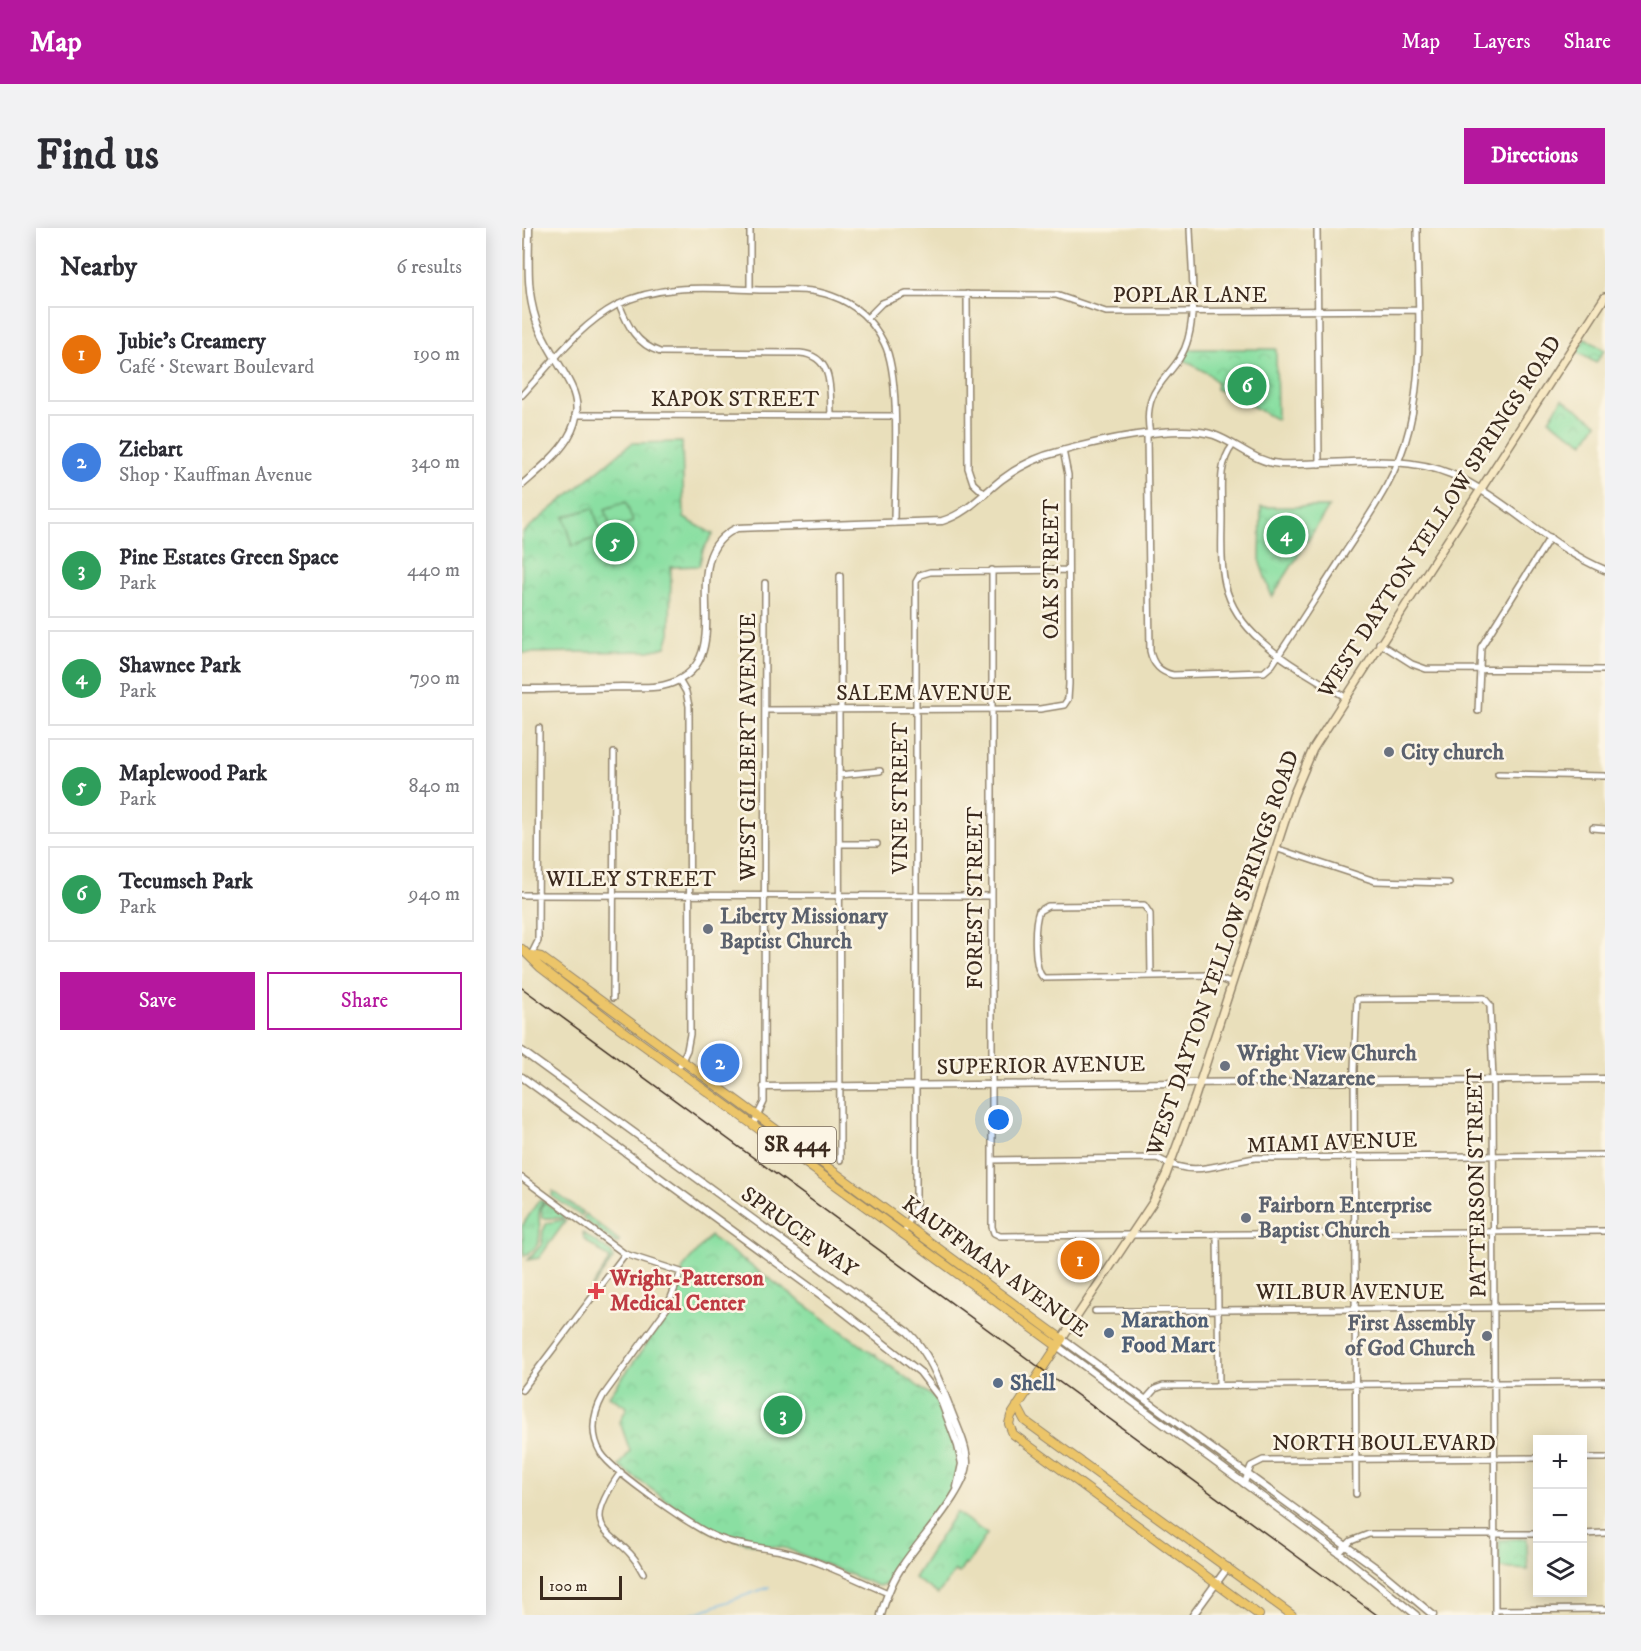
<!DOCTYPE html>
<meta charset="utf-8">
<style>
body{margin:0;font-family:"IM FELL DW Pica",serif;background:#f2f2f3;color:#2b2b33}
.controls{position:absolute;right:18px;bottom:18px;display:grid;overflow:hidden;border-radius:0px;box-shadow:0 3px 15px #0003}
.controls button{width:54px;height:54px;display:grid;place-items:center;padding:0;border:0;border-bottom:2px solid #e1e1e2;background:#fff;color:#2b2b33;font:30px sans-serif}
.scale{position:absolute;left:18px;bottom:15px;width:82px;box-sizing:border-box;padding-left:6px;border:3px solid #3b2a1e;border-top:0;font-size:16px;line-height:21px;white-space:nowrap;color:#3b2a1e;-webkit-text-stroke:4px #fcf5e5;paint-order:stroke}
.you{position:absolute;left:477px;top:892px;width:21px;height:21px;margin:-15px;border:4px solid #fff;border-radius:50%;background:#1a73e8;box-shadow:0 0 0 9px #1a73e833}
.badge{display:grid;place-items:center;width:39px;height:39px;border-radius:50%;background:#b5179e;color:#fff;font-size:20px;font-weight:700}
.pin{position:absolute;translate:-50% -50%;border:3px solid #fff;box-shadow:0 2px 6px #0006}
.list{margin:0;padding:0;list-style:none}
h2{display:flex;justify-content:space-between;align-items:center;height:78px;margin:0;padding:0 24px;font-size:26px}
h2 small{font-size:20px;font-weight:400;color:#7c7c81}
.list li{display:grid;grid-template-columns:39px 1fr auto;gap:18px;align-items:center;box-sizing:border-box;height:96px;margin:0 12px 12px;padding:0 12px;border:2px solid #e1e1e2;border-radius:0px}
.list b{display:block;font-size:22px;white-space:nowrap}
.list p{margin:0;font-size:20px;white-space:nowrap;color:#7c7c81}
.list em{font-size:20px;font-style:normal;color:#7c7c81}
.actions{display:flex;gap:12px;padding:18px 24px}
.actions a{flex:1;padding:14px 0;border:2px solid #b5179e;border-radius:0px;text-align:center;font-size:21px;color:#b5179e}
.actions .main{background:#b5179e;color:#fff}
.icon{flex:none;width:33px;height:33px;fill:none;stroke:currentColor;stroke-width:2;stroke-linecap:round;stroke-linejoin:round}
.map{position:relative;flex:none;width:1083px;height:1387px;overflow:hidden;border-radius:0px}
header{display:flex;align-items:center;gap:36px;box-sizing:border-box;height:84px;padding:0 30px;background:#b5179e;color:#fff}
header strong{font-size:28px}
nav{display:flex;gap:33px;margin-inline-start:auto;font-size:21px}
.intro{display:flex;align-items:center;justify-content:space-between;box-sizing:border-box;height:144px;padding:0 36px}
h1{margin:0;font-size:42px}
.button{padding:15px 27px;border-radius:0px;background:#b5179e;color:#fff;font-size:21px;font-weight:700}
main{display:flex;gap:36px;padding:0 36px}
aside{flex:1;background:#fff;border-radius:0px;box-shadow:0 3px 15px #0003}
.map>svg:first-child{display:block}
.grass{fill:url(#grass-tufts);stroke:#628460;stroke-width:1.5}
.park{fill:url(#park-crowns);stroke:#628460;stroke-width:1.5}
.garden{fill:#8adfa2;stroke:#628460;stroke-width:1.5}
.lines{fill:none;stroke-linecap:round;stroke-linejoin:round}
.stream{stroke:#72b8e9;stroke-width:1.5}
.minor-casing{stroke:#92846c;stroke-width:8}
.tertiary-casing{stroke:#92846c;stroke-width:9}
.secondary-casing{stroke:#92846c;stroke-width:10}
.primary-casing{stroke:#92846c;stroke-width:10}
.minor{stroke:#fff;stroke-width:5}
.tertiary{stroke:#fff;stroke-width:6}
.secondary{stroke:#f7e8c3;stroke-width:7}
.primary{stroke:#ecc569;stroke-width:8}
.rail{stroke:#3b2a1e;stroke-width:1.5}
.worship-dot{fill:#6b7280;stroke:#fcf5e5;stroke-width:2}
.health-dot{fill:#e0444e;stroke:#fcf5e5;stroke-width:2}
.service-dot{fill:#5c6f8a;stroke:#fcf5e5;stroke-width:2}
.labels{text-anchor:middle;dominant-baseline:central;stroke-width:5;stroke-linejoin:round;paint-order:stroke}
.shield{fill:#fcf5e5;stroke:#75675a;stroke-width:1.5}
.shield-label{font-size:21px;font-weight:bold;fill:#3b2a1e}
.street-label{font-size:22px;fill:#3b2a1e;stroke:#fcf5e5}
.worship-label{font-size:22px;font-weight:bold;fill:#5b616d;stroke:#fcf5e5;text-anchor:start}
.health-label{font-size:22px;font-weight:bold;fill:#be3a42;stroke:#fcf5e5;text-anchor:start}
.service-label{font-size:22px;font-weight:bold;fill:#4e5e75;stroke:#fcf5e5;text-anchor:start}
</style>
<header>
<strong>Map</strong>
<nav><a>Map</a><a>Layers</a><a>Share</a></nav>
</header>
<div class="intro"><h1>Find us</h1><a class="button">Directions</a></div>
<main>
<aside>
<h2>Nearby<small>6 results</small></h2>
<ul class="list">
<li><span class="badge" style="background:#e8710a">1</span><div><b>Jubie’s Creamery</b><p>Café · Stewart Boulevard</p></div><em>190 m</em></li>
<li><span class="badge" style="background:#3f7fe0">2</span><div><b>Ziebart</b><p>Shop · Kauffman Avenue</p></div><em>340 m</em></li>
<li><span class="badge" style="background:#2e9e5b">3</span><div><b>Pine Estates Green Space</b><p>Park</p></div><em>440 m</em></li>
<li><span class="badge" style="background:#2e9e5b">4</span><div><b>Shawnee Park</b><p>Park</p></div><em>790 m</em></li>
<li><span class="badge" style="background:#2e9e5b">5</span><div><b>Maplewood Park</b><p>Park</p></div><em>840 m</em></li>
<li><span class="badge" style="background:#2e9e5b">6</span><div><b>Tecumseh Park</b><p>Park</p></div><em>940 m</em></li>
</ul>
<div class="actions"><a class="main">Save</a><a>Share</a></div>
</aside>
<div class="map">
<svg width="1083" height="1387" viewBox="0 0 1083 1387">
<defs>
<pattern id="grass-tufts" width="24" height="20" patternUnits="userSpaceOnUse" patternTransform="scale(1.5)"><rect width="24" height="20" fill="#8adfa2"/><path d="M3 7l-1-3M5 7V3M7 7l1-3M15 17l-1-3M17 17v-4M19 17l1-3" fill="none" stroke="#78c08b"/></pattern>
<pattern id="park-crowns" width="20" height="18" patternUnits="userSpaceOnUse" patternTransform="scale(1.5)"><rect width="20" height="18" fill="#8adfa2"/><path d="M2 6a3 3 0 1 1 6 0M12 15a3 3 0 1 1 6 0" fill="none" stroke="#78c08b"/></pattern>
</defs>
<rect width="100%" height="100%" fill="#fcf5e5"/>
<filter id="ink" filterUnits="userSpaceOnUse"><feTurbulence type="fractalNoise" baseFrequency=".0167" numOctaves="2"/><feDisplacementMap in="SourceGraphic" scale="12" xChannelSelector="R" yChannelSelector="G"/><feConvolveMatrix kernelMatrix="1 2 1 2 8 2 1 2 1" color-interpolation-filters="sRGB"/></filter>
<filter id="wash" filterUnits="userSpaceOnUse"><feTurbulence type="fractalNoise" baseFrequency=".008" numOctaves="4" result="noise"/><feDisplacementMap in="SourceGraphic" scale="24" xChannelSelector="R" yChannelSelector="G"/><feGaussianBlur stdDeviation="1.35" result="paint"/><feColorMatrix in="noise" values="0 0 0 0 0 0 0 0 0 0 0 0 0 0 0 0 0 1.4 0 .05"/><feComposite in="paint" operator="in"/></filter>
<g filter="url(#wash)">
<rect width="100%" height="100%" fill="#e9dfbb"/>
<path class="grass" d="M31,963l30,22 -2,3 -29,-20z
M17,972l4,1c-12,19 10,41 -19,55l-2,-30z
M22,974l20,14 -1,2h-21l-1,-9z
M63,986l35,27 -3,3 -34,-25z
M45,991l-28,39 -11,2 14,-16 1,-13 4,-8z
M61,1005l29,20 1,6 -23,31 20,-31 -26,-20z"/>
<path class="park" d="M1063,110l19,12 -8,13 -19,-11z
M663,121h91l1,71 -41,-23 -20,-8 1,-6 -8,-9 -29,-16z
M1040,171l35,24 -13,20 -35,-23z
M160,214l2,76 29,16 -10,16 -4,16 -28,1 -1,66 -4,14 -17,4 -127,2v-120l110,-90z
M739,279h68l-57,90 -12,-34z
M188,1008l227,164 21,53 -1,23 -7,16 -65,92 -7,2 -93,-38 -38,-5 -37,-12 -91,-65 11,-15 -10,-29 7,-15 -18,-11 56,-77 12,-18 6,-33z
M434,1284l31,22 -20,31 -2,-1 -6,9 -4,-2 -17,23 -24,-16z
M1005,1310l1,32 -29,-2v-28z"/>
<path class="garden" d="M104,274l7,20 -22,7 -6,-20z
M71,280l9,28 -29,10 -9,-29z"/>
<g class="lines">
<path class="stream" d="M168,1387l79,-28"/>
</g>
</g>
<g filter="url(#ink)">
<g class="lines">
<defs>
<path id="minor" d="M795,0l2,236
M228,61v-61
M445,66l1,174 5,15 12,11
M97,76c9,22 17,40 41,48l140,1c34,3 30,37 31,63
M345,90l15,-15 24,-9 150,1 50,17 311,-2
M0,167c29,-31 57,-70 95,-90 45,-23 99,-16 147,-15 23,0 46,-2 68,6 23,8 41,25 52,47 18,35 10,136 10,180
M53,187l319,1
M625,206l3,217c3,14 10,21 23,24l91,-3 8,-7c22,-33 43,-66 65,-100 27,-43 60,-85 72,-136 16,-65 8,-135 8,-201
M628,206c-10,-52 28,-56 38,-95 9,-32 3,-78 2,-111
M711,217c-16,20 -11,47 -11,71 0,22 -2,46 3,68 13,57 75,84 120,113
M470,342v657l2,6 6,3 605,-5
M318,348l1,133
M857,415l33,21 14,5 179,1
M317,481l1,451
M243,482l275,-1 24,-4 4,-6 1,-15 -1,-209 -5,-25
M956,483l3,-64 69,-110
M976,546l107,2
M317,547l41,-4
M1071,600l12,1
M317,616h38
M753,620l100,33 74,2
M0,667l470,1
M9,727l7,-14 1,-213
M629,748l-1,-62 -6,-9 -96,1 -9,5c-5,13 -6,60 5,67l166,-3 20,8
M91,770l1,-245
M156,841l9,-19 3,-16 -1,-328 -3,-14 -7,-12
M231,897l11,-23 1,-519
M470,932l165,-2c39,21 58,6 98,0l350,-3
M0,950l103,76 56,18 -14,36 -64,88c-10,18 -13,38 -2,57 12,19 95,77 118,85 20,8 41,9 62,13 36,8 73,28 107,42
M695,1006l2,151
M381,1007l13,-30v-623l4,-7 10,-3 138,-2
M573,1083l510,-4
M0,1162l103,-136
M624,1171l9,-10 8,-3 442,-4
M1060,1230h23
M99,1244c-49,68 0,54 22,101
M722,1256l7,-18 12,-6 275,-2
M834,1266l-2,-425 3,-70 127,-1 6,7 3,75 2,535
M1060,1306l23,-1
M817,1325l12,-12 18,-7h169
M973,1382l110,-1"/>
<path id="tertiary" d="M0,257c28,-25 70,-56 49,-99 -11,-23 -27,-42 -35,-66 -10,-30 -7,-61 -7,-92
M0,461c33,0 67,-1 100,-2 16,0 35,2 50,-4 70,-26 -1,-125 65,-155l205,-7c24,-7 40,-26 59,-41 17,-13 36,-23 57,-28 39,-11 119,-29 156,-17 23,8 40,27 66,29 55,2 119,-12 171,10 55,24 98,73 154,96
M0,823l386,281c21,20 32,50 42,76 6,17 16,35 17,53 2,27 -48,79 -64,104 -11,15 -17,32 -22,50
M0,849l314,229 84,66 20,26 18,48 4,18 -5,23
M242,859l841,-8
M540,1111l317,231 54,45
M535,1118l282,207 77,62
M671,1387l35,-48"/>
<path id="secondary" d="M540,1111l91,-137 13,-27 29,-78 98,-301 20,-47 292,-452"/>
<path id="primary" d="M0,721l18,18 73,56 444,323
M9,727l10,2 521,382 -51,77 -2,8 4,10 246,181
M495,1178l8,15 267,194"/>
</defs>
<use href="#minor" class="minor-casing"/>
<use href="#tertiary" class="tertiary-casing"/>
<use href="#secondary" class="secondary-casing"/>
<use href="#primary" class="primary-casing"/>
<use href="#minor" class="minor"/>
<use href="#tertiary" class="tertiary"/>
<use href="#secondary" class="secondary"/>
<use href="#primary" class="primary"/>
<path class="rail" d="M0,760l855,627"/>
</g>
</g>
<g class="worship-dot">
<circle cx="867" cy="524" r="6"/>
<circle cx="186" cy="701" r="6"/>
<circle cx="703" cy="838" r="6"/>
<circle cx="724" cy="990" r="6"/>
<circle cx="965" cy="1108" r="6"/>
</g>
<path class="health-dot" d="M71 1054h6v6h6v6h-6v6h-6v-6h-6v-6h6z"/>
<g class="service-dot">
<circle cx="587" cy="1105" r="6"/>
<circle cx="476" cy="1155" r="6"/>
</g>
<g class="labels">
<rect class="shield" x="236" y="899" width="78" height="36" rx="4.5"/>
<g class="shield-label">
<text x="275" y="917">SR 444</text>
</g>
<g class="street-label">
<text x="668" y="67">POPLAR LANE</text>
<text x="213" y="171">KAPOK STREET</text>
<text transform="translate(918 289) rotate(-57)">WEST DAYTON YELLOW SPRINGS ROAD</text>
<text transform="translate(529 341) rotate(-90)">OAK STREET</text>
<text x="402" y="465">SALEM AVENUE</text>
<text transform="translate(226 519) rotate(-90)">WEST GILBERT AVENUE</text>
<text transform="translate(378 570) rotate(-90)">VINE STREET</text>
<text x="109" y="651">WILEY STREET</text>
<text transform="translate(453 670) rotate(-90)">FOREST STREET</text>
<text transform="translate(701 725) rotate(-71)">WEST DAYTON YELLOW SPRINGS ROAD</text>
<text transform="translate(519 838) rotate(-1)">SUPERIOR AVENUE</text>
<text transform="translate(810 915) rotate(-2)">MIAMI AVENUE</text>
<text transform="translate(955 955) rotate(-91)">PATTERSON STREET</text>
<text transform="translate(277 1004) rotate(36)">SPRUCE WAY</text>
<text transform="translate(473 1039) rotate(36)">KAUFFMAN AVENUE</text>
<text x="828" y="1064">WILBUR AVENUE</text>
<text x="862" y="1215">NORTH BOULEVARD</text>
</g>
<g class="worship-label">
<text x="879" y="524">City church</text>
<text x="198" y="688">Liberty Missionary<tspan x="198" dy="25">Baptist Church</tspan></text>
<text x="715" y="825">Wright View Church<tspan x="715" dy="25">of the Nazarene</tspan></text>
<text x="736" y="977">Fairborn Enterprise<tspan x="736" dy="25">Baptist Church</tspan></text>
<text x="953" y="1095" text-anchor="end">First Assembly<tspan x="953" dy="25">of God Church</tspan></text>
</g>
<g class="health-label">
<text x="88" y="1050">Wright-Patterson<tspan x="88" dy="25">Medical Center</tspan></text>
</g>
<g class="service-label">
<text x="599" y="1092">Marathon<tspan x="599" dy="25">Food Mart</tspan></text>
<text x="488" y="1155">Shell</text>
</g>
</g>
</svg>
<div class="controls">
<button>+</button>
<button>−</button>
<button><svg class="icon" aria-label="layers" viewBox="0 0 24 24"><path d="M12 4l9 5-9 5-9-5zM3 14l9 5 9-5"/></svg></button>
</div>
<div class="scale">100 m</div>
<div class="you"></div>
<div class="pin badge" style="left:558px;top:1032px;background:#e8710a">1</div>
<div class="pin badge" style="left:198px;top:835px;background:#3f7fe0">2</div>
<div class="pin badge" style="left:261px;top:1187px;background:#2e9e5b">3</div>
<div class="pin badge" style="left:764px;top:307px;background:#2e9e5b">4</div>
<div class="pin badge" style="left:93px;top:314px;background:#2e9e5b">5</div>
<div class="pin badge" style="left:725px;top:158px;background:#2e9e5b">6</div>
</div>
</main>
